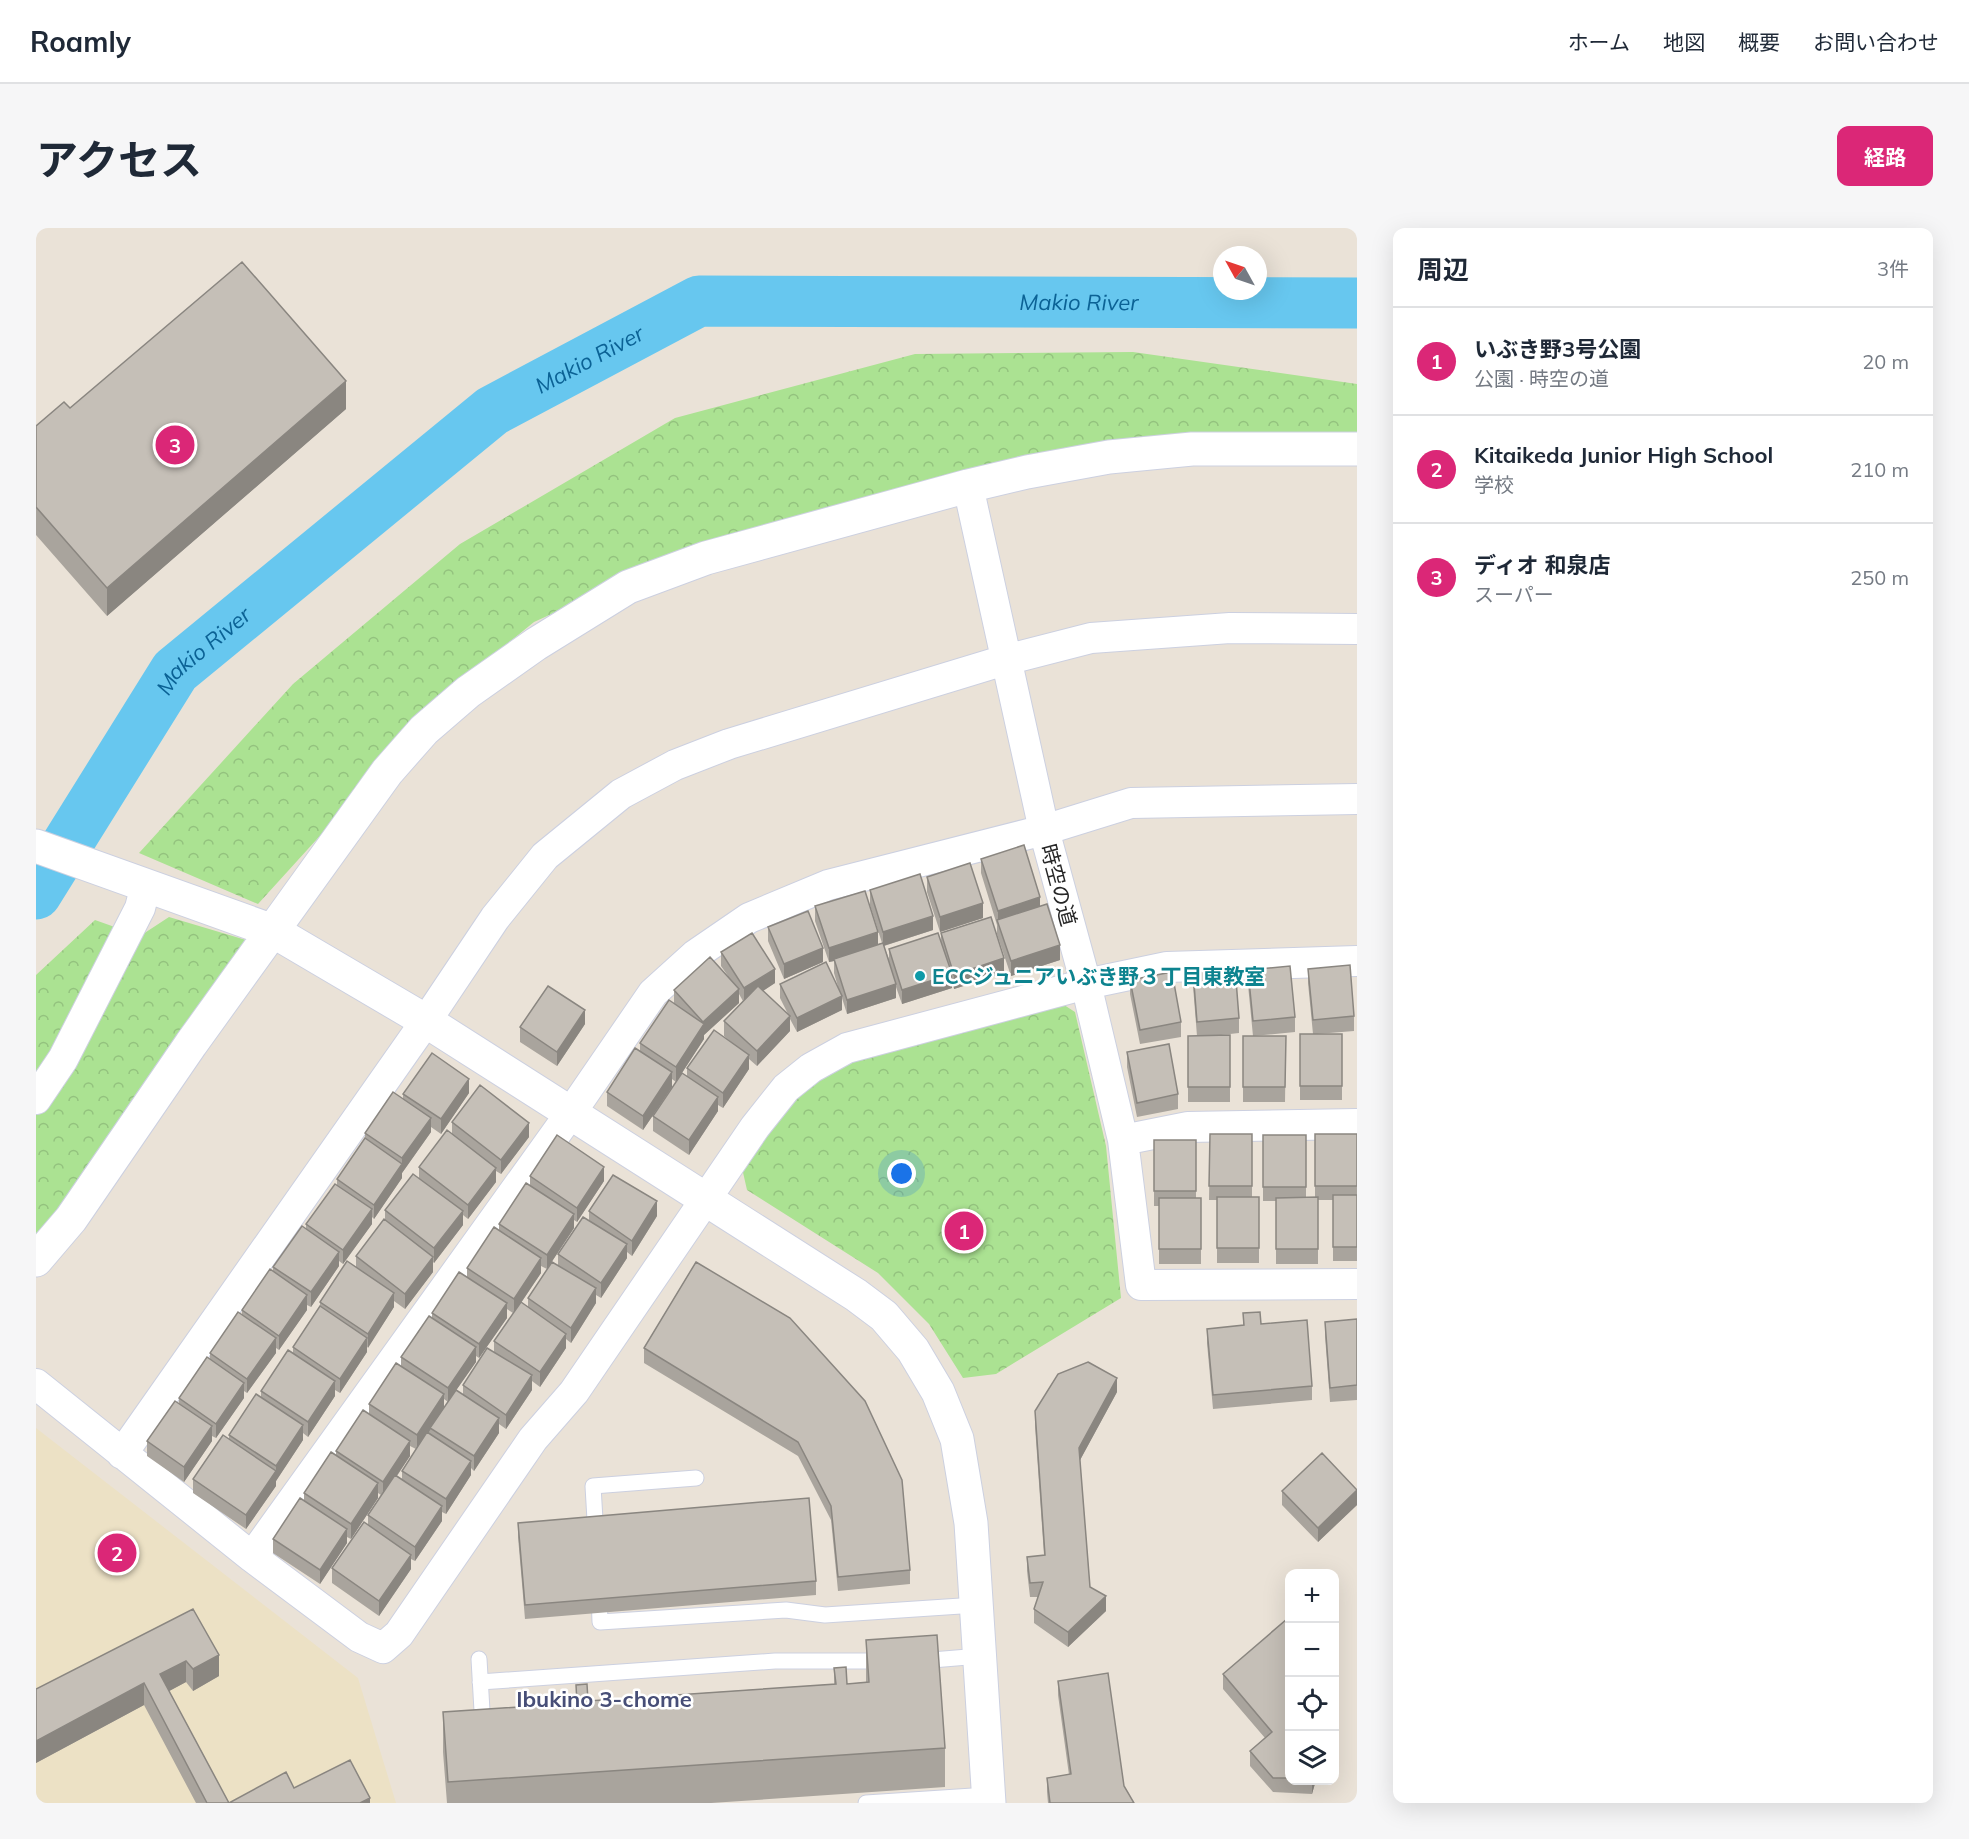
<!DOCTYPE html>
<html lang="ja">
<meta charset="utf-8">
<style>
body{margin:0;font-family:Mulish,"Noto Sans JP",sans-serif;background:#f6f6f7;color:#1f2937}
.controls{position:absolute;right:18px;bottom:18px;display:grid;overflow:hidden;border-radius:12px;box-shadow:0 6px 24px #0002}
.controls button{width:54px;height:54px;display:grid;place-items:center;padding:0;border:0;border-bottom:2px solid #e0e1e3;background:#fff;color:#1f2937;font:30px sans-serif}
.compass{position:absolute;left:1177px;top:18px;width:54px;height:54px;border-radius:50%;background:#fff;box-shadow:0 6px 24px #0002;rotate:310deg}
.you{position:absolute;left:866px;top:946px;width:21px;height:21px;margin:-15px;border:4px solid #fff;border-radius:50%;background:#1a73e8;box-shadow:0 0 0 9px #1a73e833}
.badge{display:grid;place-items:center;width:39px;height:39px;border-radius:50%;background:#db2777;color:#fff;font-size:20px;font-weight:700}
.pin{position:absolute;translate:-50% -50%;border:3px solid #fff;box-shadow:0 2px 6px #0006}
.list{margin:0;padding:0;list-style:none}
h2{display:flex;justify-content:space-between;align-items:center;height:78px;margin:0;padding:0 24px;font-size:26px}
h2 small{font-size:20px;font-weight:400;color:#747a83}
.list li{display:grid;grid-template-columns:39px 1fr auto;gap:18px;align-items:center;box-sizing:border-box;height:108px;padding:0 24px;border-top:2px solid #e0e1e3}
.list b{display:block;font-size:22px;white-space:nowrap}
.list p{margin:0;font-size:20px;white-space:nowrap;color:#747a83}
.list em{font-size:20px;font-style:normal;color:#747a83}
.icon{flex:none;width:33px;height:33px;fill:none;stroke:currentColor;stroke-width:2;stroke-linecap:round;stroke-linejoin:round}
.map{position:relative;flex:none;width:1321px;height:1575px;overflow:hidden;border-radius:12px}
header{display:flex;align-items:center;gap:36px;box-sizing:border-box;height:84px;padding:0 30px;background:#fff;border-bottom:2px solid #e0e1e3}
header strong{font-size:28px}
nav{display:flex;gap:33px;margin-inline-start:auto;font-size:21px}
.intro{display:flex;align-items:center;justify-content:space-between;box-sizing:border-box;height:144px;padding:0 36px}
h1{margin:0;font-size:42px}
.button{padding:15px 27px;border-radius:12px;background:#db2777;color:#fff;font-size:21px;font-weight:700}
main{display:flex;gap:36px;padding:0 36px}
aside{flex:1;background:#fff;border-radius:12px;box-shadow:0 6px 24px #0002}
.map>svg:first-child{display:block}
.education{fill:#ece1c5}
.park{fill:url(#park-crowns)}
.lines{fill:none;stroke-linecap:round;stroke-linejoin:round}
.river{stroke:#67c7ef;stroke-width:51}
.lane-casing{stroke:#ccd0e0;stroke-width:17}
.street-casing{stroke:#ccd0e0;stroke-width:32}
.secondary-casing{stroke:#ccd0e0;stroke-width:35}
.lane{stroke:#fff;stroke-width:15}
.street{stroke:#fff;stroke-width:30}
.secondary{stroke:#fff;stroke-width:33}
.wall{fill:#a9a49d;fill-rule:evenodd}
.shaded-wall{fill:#8a8680}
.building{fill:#c5bfb7;stroke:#8a8680;stroke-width:1.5}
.culture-dot{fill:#0f9aa8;stroke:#fff;stroke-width:2}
.labels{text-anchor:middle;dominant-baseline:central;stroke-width:5;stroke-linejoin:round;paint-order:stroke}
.street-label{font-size:21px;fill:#262626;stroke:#fff}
.culture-label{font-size:21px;font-weight:bold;fill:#0d838f;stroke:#fff;text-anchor:start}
.water-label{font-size:22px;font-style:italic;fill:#0b6295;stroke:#fff}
.neighbourhood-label{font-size:22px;font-weight:bold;fill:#474e77;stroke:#fff}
</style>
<header>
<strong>Roamly</strong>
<nav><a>ホーム</a><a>地図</a><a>概要</a><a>お問い合わせ</a></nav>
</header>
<div class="intro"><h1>アクセス</h1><a class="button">経路</a></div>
<main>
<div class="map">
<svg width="1321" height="1575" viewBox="0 0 1321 1575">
<defs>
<pattern id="park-crowns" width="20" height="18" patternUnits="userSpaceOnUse" patternTransform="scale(1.5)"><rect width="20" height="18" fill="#abe292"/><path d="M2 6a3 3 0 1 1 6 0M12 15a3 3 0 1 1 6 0" fill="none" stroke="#93c27e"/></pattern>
</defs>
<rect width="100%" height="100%" fill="#eae2d7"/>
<path class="education" d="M0,1200l322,250 38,125h-360z"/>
<path class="park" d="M1097,124l224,32v51l-166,5 -143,11 -203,55 -183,58 -128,58 -78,64 -198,218 -119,-51 154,-169 167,-140 215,-126 240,-64z
M133,689l77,23 -210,300v-265l59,-55 45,16z
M1025,775l14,9 31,134 15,152 -125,76 -33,4 -34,-54 -51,-51 -131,-83 -5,-22 57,-76 52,-31z"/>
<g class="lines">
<path class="river" id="s1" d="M0,666l139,-223 317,-260 207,-110 658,2"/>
<defs>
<path id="lane" d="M560,1309l-3,-51 103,-8
M563,1366l1,28 186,-12 39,5 151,-10
M443,1431l4,69
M884,1433l60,-5
M444,1454l295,-21h112
M830,1575l122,-8"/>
<path id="street" d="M932,258l76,344 42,154 37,156 18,145 216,-1
M0,871l27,-40 77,-151 6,-23
M1087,912l65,-13 169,-3
M0,1156l216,173 107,80 24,11 16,-14 134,-195 41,-47 181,-265 31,-39 25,-20 36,-20 239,-64 81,-17 190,-6
M86,1226l304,-433 69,-103 50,-62 76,-62 54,-29 54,-21 276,-84 86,-22 139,-10 127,1
M216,1329l318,-443 83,-121 42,-38 54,-37 79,-33 216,-55 87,-27 226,-4"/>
<path id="secondary" d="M0,618l237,85 153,90 430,274 28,21 29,34 25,42 19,47 14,84 18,280
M0,1032l35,-41 120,-175 196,-272 37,-42 44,-38 68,-48 92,-57 78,-29 262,-72 59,-14 82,-15 83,-8h165"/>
</defs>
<use href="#lane" class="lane-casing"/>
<use href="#street" class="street-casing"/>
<use href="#secondary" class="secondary-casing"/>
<use href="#lane" class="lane"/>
<use href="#street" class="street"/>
<use href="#secondary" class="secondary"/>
</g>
<path class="wall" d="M34,180l276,1 -239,207 -71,-81v-109z
M945,631l59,47 20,54 -49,16 -14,-42v-9l-16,-52z
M891,649l56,41 -43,14 -13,-40z
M834,662l63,40 -49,16 5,13v-10l52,-8v-8l63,40 -50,16 -2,-8v7l-50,16 -6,-17v11l-49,16 -5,-16v12l-45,22 -7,-13v12l-33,35 -8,-7v10l-26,39 -5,-3v6l-29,44 -36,-24v-15l23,-34 -4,-3v8l-29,43 -36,-24v-14l33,-41v-8l34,-40v-13l54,-14 -7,-10v-14l54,31 -12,8 25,23 -8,-16v-14l59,6 -5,-17v-12l-5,1 -14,-41v-15l63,38 4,-1 -12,-38zM703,766l4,7 -19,20v15l7,6 -44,26v8l-5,-3 22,-34v-4l35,-32z
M732,699l55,35 -39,17 -16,-38z
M1272,741l46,47v15l-37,3h25v66h-42v-66h13l-5,-51z
M1212,742l47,47v15l-42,4 -5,-51z
M1157,743l46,47v15l-27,3 18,-1v67h-42v-66h9l-4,-50z
M1094,752l51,42v15l-41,7 -10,-50z
M549,796l-28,42 -37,-24v-15z
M1207,808h43l-1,66h-42z
M1091,824l51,42v15l-41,8 -10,-50z
M433,865l-28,41 -10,-7v5l-29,41v5l-28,41 -2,-2v7l-29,40 -4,-3v5l-28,41 -4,-2v5l-28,40 -3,-2v5l-29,40 -3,-2v7l-28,40 -4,-2v5l-28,41 -37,-26v-15l32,-38v-5l31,-39v-6l32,-38v-5l31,-39v-4l33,-38v-5l31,-39v-6l28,-41v-5l38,-34v-5z
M416,894l77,15 -28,37 -5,-3v11l-28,37 -5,-4v10l-29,38 -1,-1v10l-28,37 -11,-8v6l-27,41v4l-27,41 -5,-3v6l-27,41 -5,-4v7l-27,41v5l-30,43 -53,-36v-14l36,-40v-4l32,-38v-6l32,-38v-6l27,-40v-5l36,-35v-11l29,-36v-10l34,-32v-11l33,-33z
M1174,906h42v63h7v66h-42v-63h-8z
M1279,906h42v127h-24v-61h-15v64h-42v-63h-13v-66h43v62h9z
M1118,912h42v58h5v66h-42v-58h-5z
M494,948l74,5 -27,41 -3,-2v8l-27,41 -6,-3v7l-20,30 7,4v-9l30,-33v-11l31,-33v-10l68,5 -25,40 -5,-4v6l-26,40 -5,-3v8l-25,40 -5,-4v9l-26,39 -8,-6v9l-26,39 -7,-5v9l-25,38 -3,-3v7l-25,39 -4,-2v9l-27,40 -4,-2v10l-32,47 -47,-33v-15l36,-43v-10l13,-20 -3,-2v5l-27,41 -4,-2v6l-27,41 -47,-31v-14l31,-39v-7l32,-37v-5l33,-37v-10l32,-38v-9l31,-39v-5l35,-36v-9l32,-38v-6l31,-39zM471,1081l6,4 -19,28v11l-31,33v10l-7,-5 20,-28v-6l3,2 28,-40zM408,1171l4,3 -4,6zM374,1218l6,3 -14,22v8l-5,-3 13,-20z
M660,1034l214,308v14l-72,7 -7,-71 -33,-64 -154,-93v-15z
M1207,1085l18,11 51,62v14l-99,9 -6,-66v-14l36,-3z
M1321,1091v81l-27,2 -5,-66v-14z
M1081,1164l-37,68 10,127 16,24 -38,36 -34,-24v-14l4,-12h-8l-3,-26v-14l17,-2 -9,-129v-15z
M1321,1261v16l-39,37 -36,-37v-14z
M482,1295l298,58v14l-291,24 -7,-82z
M1254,1394v158h26l-4,14 -39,-2 -23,-26v-15l15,-13 -42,-49v-15z
M830,1412l79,108v39l-234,16h-264l-4,-51v-40l133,-9v-18l12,16 246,-17v-16l13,16 19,-2z
M183,1427v21l-26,15 -7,-9 -17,9 60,112 65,-15 76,15h-174l-52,-98 -108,58v-74z
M1022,1453l66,105 10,17h-86l-1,-11v-14l22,-3 -11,-80z"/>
<path class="shaded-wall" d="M310,153v28l-239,207v-28z
M1004,669v14l-42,9v-9z
M947,675v15l-43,14v-15z
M897,688v14l-50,16v-14z
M842,704v14l-44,13v2l-5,1v-14z
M1024,717v15l-49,16v-15z
M787,720v14l-39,17v-15z
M968,730v15l-50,16v-14z
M739,741v14l-31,20v-15z
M916,746v14l-50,16v-14z
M860,756v14l-49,16v-14z
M703,761v14l-35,32v4l-28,43v-15l27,-41v-4z
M806,768v14l-45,22v-14z
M549,782v14l-28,42v-14z
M754,788v15l-33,35v-15z
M713,827v14l-26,39v-15z
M636,844v15l-29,43v-14z
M433,851v14l-28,41v-15z
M682,869v14l-29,44v-15z
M395,890v14l-29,41v5l-28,41v-14l28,-41v-6z
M493,895v14l-28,37v-14z
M568,939v14l-27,41v-14z
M460,940v14l-28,37v-14z
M621,973v15l-25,40v-15z
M336,981v15l-29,40v-14z
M427,983v14l-29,38v-15z
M538,986v14l-27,41v-14z
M591,1016v14l-26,40v-15z
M303,1024v14l-28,41v-15z
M397,1029v15l-28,37v-15z
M505,1030v15l-27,40v-14z
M560,1060v15l-25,40v-15z
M358,1065v14l-26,41v-14z
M271,1067v15l-28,40v-14z
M471,1075v15l-28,40v-14z
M530,1106v14l-26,39v-15z
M240,1110v15l-29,40v-14z
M331,1110v14l-27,41v-14z
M440,1119v15l-28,40v-14z
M496,1147v15l-26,39v-14z
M1081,1150v14l-38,70v-14z
M299,1153v15l-27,41v-15z
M208,1155v15l-28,40v-14z
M408,1166v15l-27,41v-15z
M463,1190v15l-25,38v-15z
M267,1197v15l-27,41v5l-30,43v-14l30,-44v-5z
M176,1198v15l-28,41v-15z
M374,1213v15l-27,40v-14z
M435,1233v14l-25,39v-15z
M342,1255v15l-27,41v-15z
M1321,1262v15l-39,37v-14z
M406,1278v15l-27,40v-14z
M311,1301v14l-27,41v-14z
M375,1327v14l-32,47v-15z
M1070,1368v15l-38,36v-15z
M183,1427v21l-26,15v-22z
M150,1433v21l-26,14v-22z
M108,1455v22l-108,58v-22z
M1300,1475v15l-1,4v-14z
M1276,1552h4l-4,14z
M334,1570v5h-10z"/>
<path class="building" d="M206,34l104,119 -239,207 -71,-81v-81l28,-24 6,6z
M988,617l16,52 -42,14 -17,-52z
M934,635l13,40 -43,14 -13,-40z
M884,646l13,42 -50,16 -13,-42z
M829,663l13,41 -49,16 -14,-42z
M1011,676l13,41 -49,16 -14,-41z
M772,683l15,37 -39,16 -16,-37z
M955,689l13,41 -50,17 -13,-42z
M716,705l23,36 -31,19 -23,-36z
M902,705l14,41 -50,16 -13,-41z
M847,715l13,41 -49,16 -13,-41z
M674,729l29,32 -36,33 -29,-32z
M790,734l16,34 -45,22 -17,-34z
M1314,737l4,51 -41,4 -5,-51z
M1254,738l5,51 -42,4 -5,-51z
M1199,739l4,51 -42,4 -4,-51z
M1136,744l9,50 -41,8 -10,-50z
M512,758l37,24 -28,42 -37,-25z
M722,758l32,30 -33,35 -33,-30z
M633,772l35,24 -28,43 -36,-24z
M678,802l35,25 -26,38 -36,-25z
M1264,806h42v52h-42z
M1194,807v52h-42v-51z
M1207,808h43l-1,51h-42z
M1133,816l9,50 -41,9 -10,-51z
M599,820l37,24 -29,44 -36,-24z
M396,825l37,26 -28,40 -38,-25z
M646,845l36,24 -29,43 -36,-24z
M444,857l49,38 -28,37 -49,-38z
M357,864l38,26 -29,40 -37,-25z
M411,902l49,38 -28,37 -49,-38z
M1174,906h42v52h-43z
M1279,906h42v52h-42z
M521,907l47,32 -27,41 -47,-32z
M1227,907h43v52h-43z
M329,910l37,26 -28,41 -37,-26z
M1118,912h42v51h-42z
M377,946l50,37 -29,37 -49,-38z
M577,947l44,26 -25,40 -43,-30z
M490,955l48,31 -27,41 -48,-31z
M299,956l37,25 -29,41 -37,-26z
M1297,967h24v52h-24z
M1181,969h42v51h-42z
M1282,969v52h-42v-51z
M1123,970h42v51h-42z
M547,989l44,27 -26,39 -43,-29z
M348,991l49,38 -28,37 -49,-38z
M266,998l37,26 -28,40 -38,-25z
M458,999l47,31 -27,41 -47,-31z
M311,1033l47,32 -26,41 -48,-32z
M516,1034l44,26 -25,40 -43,-30z
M660,1034l94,56 75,83 37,79 8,90 -72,7 -7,-71 -33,-64 -154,-94z
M234,1041l37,26 -28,41 -37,-26z
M423,1044l48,31 -28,41 -47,-31z
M485,1074l45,32 -26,38 -46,-31z
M284,1078l47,32 -27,41 -47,-32z
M202,1084l38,26 -29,41 -37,-26z
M1224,1084l1,12 46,-4 5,66 -99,9 -6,-66 37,-4 -1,-12z
M393,1088l47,31 -28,41 -47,-31z
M1321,1091v66l-27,3 -5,-66z
M451,1120l45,27 -26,40 -43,-30z
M252,1122l47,31 -27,41 -47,-31z
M171,1129l37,26 -28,41 -37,-26z
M1052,1134l29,16 -38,70 11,139 16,9 -38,36 -34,-23 9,-27 -13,1 -3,-26 18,-2 -10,-144 23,-37z
M360,1135l48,31 -27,41 -48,-31z
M420,1162l43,28 -25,38 -44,-28z
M220,1166l47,31 -27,41 -47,-31z
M139,1173l37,25 -28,41 -37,-26z
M327,1182l47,31 -27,41 -47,-31z
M391,1204l44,29 -25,38 -44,-28z
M187,1207l53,36 -30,44 -53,-36z
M295,1224l47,31 -27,41 -47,-31z
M1286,1225l35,37 -39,38 -36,-37z
M359,1247l47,31 -27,41 -47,-32z
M264,1270l47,31 -27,41 -47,-31z
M773,1270l7,83 -291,24 -7,-82z
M328,1294l47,33 -32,46 -47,-33z
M157,1381l26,46 -26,14 -7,-8 -26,13 69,129 57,-31 8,16 56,-28 20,38 -10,5h-153l-63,-120 -108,58v-52z
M1251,1391l3,3v156h-17l-23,-27 22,-19 -49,-58z
M901,1407l8,113 -497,34 -5,-70 134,-9 -1,-18 11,-1 1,17 248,-17 -2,-16 12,-1 1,17 22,-2 -3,-42z
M1072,1445l16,113 10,17h-84l-3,-25 24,-4 -13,-93z"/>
<circle class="culture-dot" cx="884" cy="748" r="6"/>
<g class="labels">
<g class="street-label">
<text transform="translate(1023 657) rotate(75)">時空の道</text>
</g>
<g class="culture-label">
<text x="896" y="748">ECCジュニアいぶき野３丁目東教室</text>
</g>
<g class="water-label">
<text stroke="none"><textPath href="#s1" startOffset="1287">Makio River</textPath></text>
<text stroke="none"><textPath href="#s1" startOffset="783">Makio River</textPath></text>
<text stroke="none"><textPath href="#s1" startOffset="297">Makio River</textPath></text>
</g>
<g class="neighbourhood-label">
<text x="568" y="1471">Ibukino 3-chome</text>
</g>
</g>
</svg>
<div class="controls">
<button>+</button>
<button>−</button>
<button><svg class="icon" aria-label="locate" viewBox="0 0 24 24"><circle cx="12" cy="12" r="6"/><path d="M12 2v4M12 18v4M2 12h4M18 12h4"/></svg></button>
<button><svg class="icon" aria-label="layers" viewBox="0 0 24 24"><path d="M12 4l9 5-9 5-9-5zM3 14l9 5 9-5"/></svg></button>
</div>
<svg class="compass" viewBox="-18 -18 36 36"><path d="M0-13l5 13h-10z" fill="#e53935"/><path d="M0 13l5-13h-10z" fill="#747a83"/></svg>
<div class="you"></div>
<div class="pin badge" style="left:928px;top:1003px">1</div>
<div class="pin badge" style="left:81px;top:1325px">2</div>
<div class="pin badge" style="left:139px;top:217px">3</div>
</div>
<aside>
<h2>周辺<small>3件</small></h2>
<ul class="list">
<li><span class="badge">1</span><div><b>いぶき野3号公園</b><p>公園 · 時空の道</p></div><em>20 m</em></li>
<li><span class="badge">2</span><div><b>Kitaikeda Junior High School</b><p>学校</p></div><em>210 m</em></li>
<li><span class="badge">3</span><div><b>ディオ 和泉店</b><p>スーパー</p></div><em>250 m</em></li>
</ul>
</aside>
</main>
